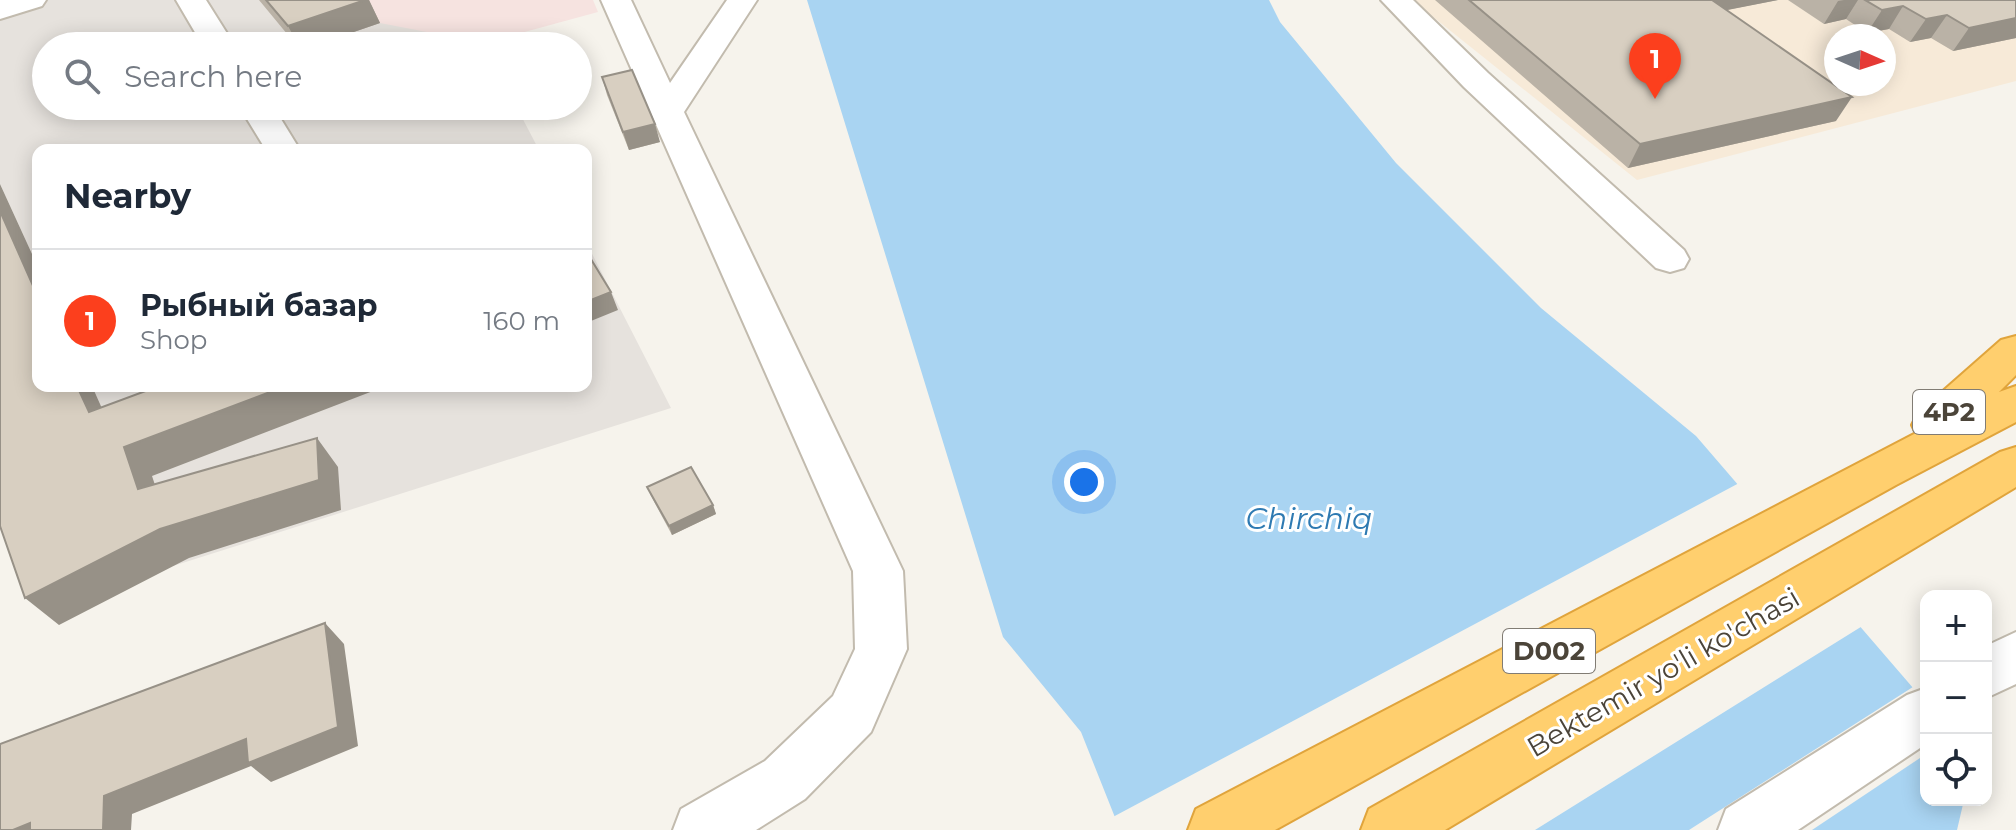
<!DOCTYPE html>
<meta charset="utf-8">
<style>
body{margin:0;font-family:Montserrat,sans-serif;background:#f2f2f3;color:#1f2937}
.controls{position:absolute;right:24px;bottom:24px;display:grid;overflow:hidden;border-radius:16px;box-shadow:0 4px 20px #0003}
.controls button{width:72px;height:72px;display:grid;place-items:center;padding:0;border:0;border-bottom:2px solid #e0e1e3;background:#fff;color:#1f2937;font:40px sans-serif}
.compass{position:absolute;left:1824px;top:24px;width:72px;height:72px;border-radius:50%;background:#fff;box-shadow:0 4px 20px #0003;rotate:93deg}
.you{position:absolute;left:1084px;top:482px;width:28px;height:28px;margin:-20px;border:6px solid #fff;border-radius:50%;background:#1a73e8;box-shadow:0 0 0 12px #1a73e833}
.badge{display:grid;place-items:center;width:52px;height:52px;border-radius:50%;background:#fc3f1d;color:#fff;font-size:26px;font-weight:700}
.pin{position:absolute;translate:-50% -66px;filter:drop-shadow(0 2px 4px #0008)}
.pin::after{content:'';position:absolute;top:42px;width:28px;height:24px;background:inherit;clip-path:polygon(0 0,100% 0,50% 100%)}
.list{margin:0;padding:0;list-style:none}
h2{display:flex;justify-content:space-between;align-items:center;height:104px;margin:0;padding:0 32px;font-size:34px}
h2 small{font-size:26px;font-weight:400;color:#747a83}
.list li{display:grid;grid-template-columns:52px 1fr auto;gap:24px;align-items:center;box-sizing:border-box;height:144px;padding:0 32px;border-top:2px solid #e0e1e3}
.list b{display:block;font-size:30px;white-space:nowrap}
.list p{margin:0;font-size:26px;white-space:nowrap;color:#747a83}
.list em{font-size:26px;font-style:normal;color:#747a83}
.icon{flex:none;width:44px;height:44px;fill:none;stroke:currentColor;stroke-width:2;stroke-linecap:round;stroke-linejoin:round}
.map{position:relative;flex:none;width:2016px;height:830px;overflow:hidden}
.search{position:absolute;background:#fff;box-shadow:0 4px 20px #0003;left:32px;top:32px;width:560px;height:88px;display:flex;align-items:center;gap:20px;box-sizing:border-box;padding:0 28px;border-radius:44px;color:#747a83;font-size:30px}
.panel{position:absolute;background:#fff;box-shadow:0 4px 20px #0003;left:32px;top:144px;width:560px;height:248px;border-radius:16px}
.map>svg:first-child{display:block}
.commercial{fill:#f7ead8;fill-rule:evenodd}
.industrial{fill:#e6e2dd}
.medical{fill:#f6e3e0}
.water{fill:#a9d4f2}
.pier{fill:#f6f3ec}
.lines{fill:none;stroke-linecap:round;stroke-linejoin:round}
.minor-casing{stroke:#c2bbae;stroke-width:4}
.highway-casing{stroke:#e0a43c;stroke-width:4}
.minor{fill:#fff;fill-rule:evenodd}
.highway{fill:#ffcf6e;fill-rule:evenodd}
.wall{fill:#bab2a6}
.shaded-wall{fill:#979187}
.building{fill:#d8cfc1;stroke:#979187;stroke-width:2}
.labels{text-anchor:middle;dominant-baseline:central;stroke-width:6;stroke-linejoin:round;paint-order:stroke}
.shield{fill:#fff;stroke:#817c74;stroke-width:2}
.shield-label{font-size:26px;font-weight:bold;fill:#4b4439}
.street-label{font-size:28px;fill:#4b4439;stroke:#fff}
.water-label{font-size:30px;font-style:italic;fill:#2e7ab2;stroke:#fff}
</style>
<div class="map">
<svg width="2016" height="830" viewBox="0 0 2016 830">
<rect width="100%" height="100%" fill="#f6f3ec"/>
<path class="commercial" d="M1412,0h604v81l-379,99zM1836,36h48v48h-48z"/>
<path class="industrial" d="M0,0h358l127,46h-439v60h470l23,44h-501v117l-38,-83z
M586,242l85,166 -498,158 -81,-180h494z"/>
<path class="medical" d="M358,0h235l5,12 -114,31 -104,-20z"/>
<path class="water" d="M807,0h462l11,22 116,141 145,145 155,128 230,267v97h38l-7,30h-837l-39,-98 -78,-95z"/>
<path class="pier" d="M1741,482l123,143 -329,205h-419l-5,-12z
M1916,685l10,12v57l-114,76h-123z"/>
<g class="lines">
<defs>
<path id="minor" d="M0,0h46l-4,6 -42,13z
M176,0h30l29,46h-32z
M601,0h30l39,83 57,-83h30l-73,112 219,459 4,78 -36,83 -66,67 -49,31h-83l8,-21 84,-48 68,-65 22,-47 -2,-78z
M1381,0h32l75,73 196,177 5,9 -5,9 -14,4 -14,-4 -192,-181z
M239,106h34l27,44h-34z
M2016,632v52l-30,14v-52z
M1926,688v56l-128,86h-80l8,-21 181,-114z"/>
<path id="highway" d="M2016,336v39l-17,17 17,-6v36l-120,63 -621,345h-87l8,-21 720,-376 -4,-8 6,-12 83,-73z
M2016,447v40l-571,343h-84l8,-21 631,-357z"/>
</defs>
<use href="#minor" class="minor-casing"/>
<use href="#highway" class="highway-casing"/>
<use href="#minor" class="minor"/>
<use href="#highway" class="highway"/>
</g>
<path class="wall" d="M259,0h110l11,23 -67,23h-16z
M1435,0h343l-52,10 110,111 -208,47z
M1788,0h228v38l-63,13 -22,-13 -21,4 -21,-13 -22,4 -21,-14 -22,5z
M602,77l58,65 -31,8 -22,-55z
M647,487l66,18 3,9 -44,21 -21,-39z"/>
<path class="shaded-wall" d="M365,0h4l11,23 -67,23h-14l-11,-20z
M1701,0h77l-86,17z
M1844,0h14l-12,19 -22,5 14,-23z
M1903,6l-14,23 -22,4 15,-23z
M1947,15l-16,23 -21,4 16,-23z
M2016,18v20l-63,13 16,-23z
M1852,97l-16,24 -208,47 12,-24z
M85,106h43l-34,12z
M655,124l5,18 -31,8 -6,-18z
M0,184l38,83v30l-38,-86z
M611,292l7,18 -32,13v-21z
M77,386h15l25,56 -28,-30z
M286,386h100l-234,90 14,42 -28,-29 -14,-42z
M317,438l21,29 3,43 -152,48 -130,67 -34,-27z
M713,505l3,9 -44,21 -3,-9z
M325,623l19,21 14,102 -87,36 -20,-16 -119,48 -1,16h-28l1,-34 142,-57z
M30,823l12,7h-29z"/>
<path class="building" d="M266,0h99l-77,26z
M1469,0h243l140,97 -212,47z
M1865,0h151v18l-47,10 -22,-13 -21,4 -23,-13 -21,4z
M120,43l2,3h-12z
M632,70l23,54 -32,8 -21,-55z
M0,211l38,86v89h39l12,26 70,-26h127l-162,61 14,42 179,-51 2,42 -159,49 -135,69 -25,-72z
M586,251l25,41 -25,10z
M691,467l22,38 -44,21 -22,-39z
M325,623l13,104 -90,36 -2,-24 -142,57 -1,34h-73v-7l-17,7h-13v-86z"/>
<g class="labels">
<g class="shield">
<rect x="1913" y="390" width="72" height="44" rx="6"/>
<rect x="1503" y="629" width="92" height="44" rx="6"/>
</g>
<g class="shield-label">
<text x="1949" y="412">4P2</text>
<text x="1549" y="651">D002</text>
</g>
<g class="street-label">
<text transform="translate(1663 672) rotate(-30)">Bektemir yo'li ko'chasi</text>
</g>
<g class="water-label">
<text x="1309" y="518">Chirchiq</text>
</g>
</g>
</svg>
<div class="controls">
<button>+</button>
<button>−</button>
<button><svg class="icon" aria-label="locate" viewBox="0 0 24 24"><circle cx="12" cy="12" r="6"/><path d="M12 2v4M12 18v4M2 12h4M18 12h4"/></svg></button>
</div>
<svg class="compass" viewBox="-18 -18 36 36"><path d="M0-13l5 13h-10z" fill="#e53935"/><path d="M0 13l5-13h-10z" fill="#747a83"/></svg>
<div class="you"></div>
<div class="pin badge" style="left:1655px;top:99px">1</div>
<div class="search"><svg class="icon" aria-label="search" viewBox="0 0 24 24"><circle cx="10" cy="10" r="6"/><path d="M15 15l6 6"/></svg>Search here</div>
<section class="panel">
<h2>Nearby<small></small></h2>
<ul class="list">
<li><span class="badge">1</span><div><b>Рыбный базар</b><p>Shop</p></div><em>160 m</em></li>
</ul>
</section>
</div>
